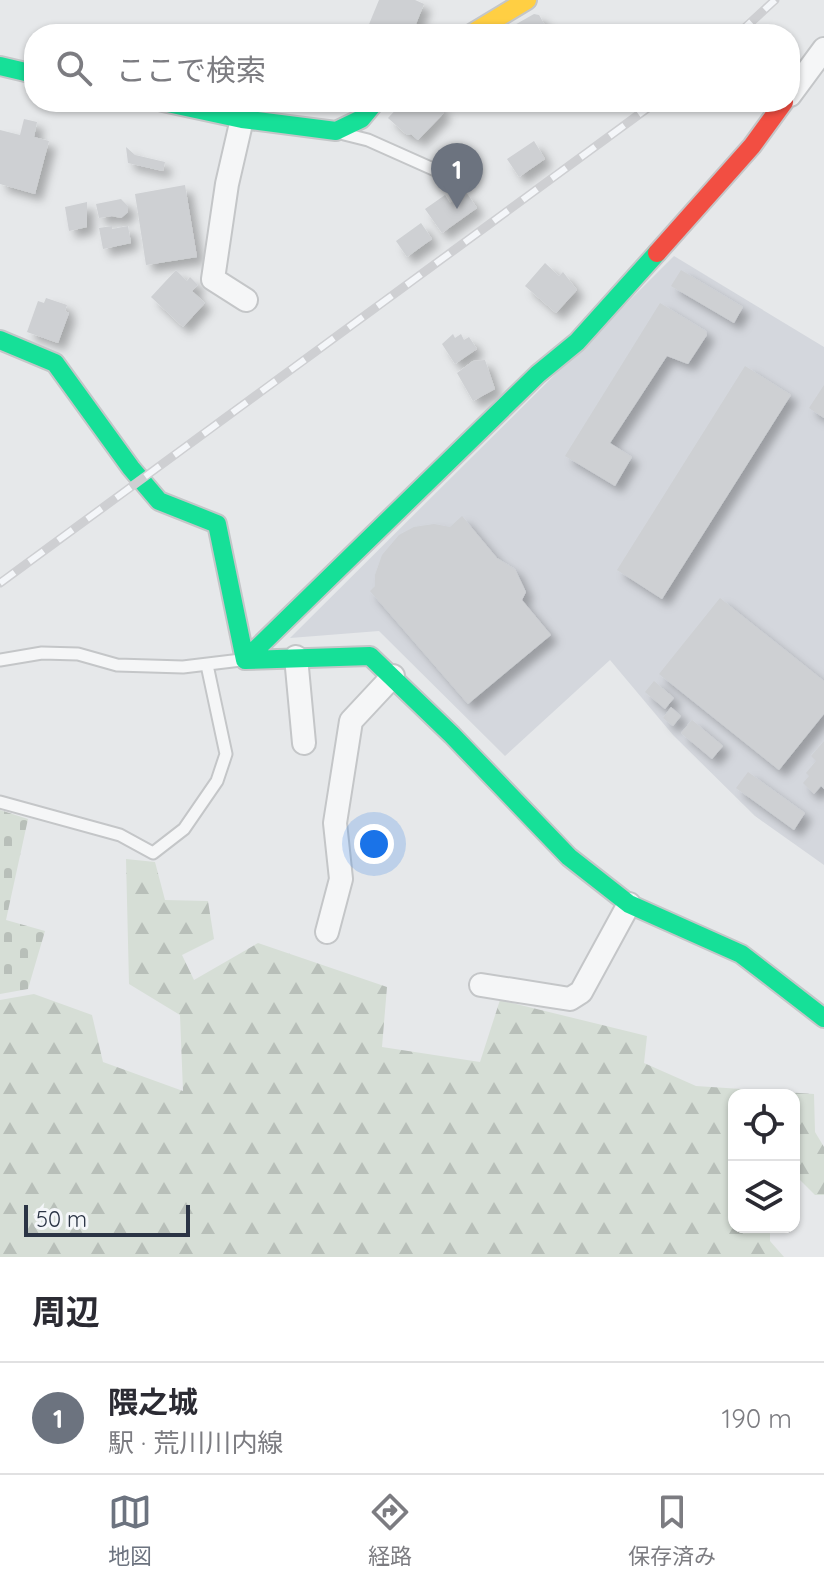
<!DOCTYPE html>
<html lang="ja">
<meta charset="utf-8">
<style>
body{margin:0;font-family:Quicksand,"Noto Sans JP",sans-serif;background:#f7f7f7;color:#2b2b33}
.controls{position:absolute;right:24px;bottom:24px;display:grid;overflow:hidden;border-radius:16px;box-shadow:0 2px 6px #0004}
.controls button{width:72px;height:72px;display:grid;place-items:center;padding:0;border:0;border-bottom:2px solid #e1e1e2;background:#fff;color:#2b2b33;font:40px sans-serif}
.scale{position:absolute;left:24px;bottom:20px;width:166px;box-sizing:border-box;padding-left:8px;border:4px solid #2b3445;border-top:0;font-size:22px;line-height:28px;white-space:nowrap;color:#2b3445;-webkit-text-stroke:6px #f4f6f9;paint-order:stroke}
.you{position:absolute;left:374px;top:844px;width:28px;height:28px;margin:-20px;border:6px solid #fff;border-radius:50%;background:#1a73e8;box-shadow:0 0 0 12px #1a73e833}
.badge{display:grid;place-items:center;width:52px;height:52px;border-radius:50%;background:#6c737f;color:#fff;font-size:26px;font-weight:700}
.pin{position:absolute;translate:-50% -66px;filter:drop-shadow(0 2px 4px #0008)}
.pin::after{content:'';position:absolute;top:42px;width:28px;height:24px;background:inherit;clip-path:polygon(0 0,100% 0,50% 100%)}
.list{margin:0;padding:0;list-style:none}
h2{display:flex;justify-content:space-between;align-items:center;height:104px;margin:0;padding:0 32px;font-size:34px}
h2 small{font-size:26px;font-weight:400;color:#7c7c81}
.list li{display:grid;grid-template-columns:52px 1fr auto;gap:24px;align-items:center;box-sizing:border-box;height:112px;padding:0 32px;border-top:2px solid #e1e1e2}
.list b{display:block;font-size:30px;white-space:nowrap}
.list p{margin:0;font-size:26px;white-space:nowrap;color:#7c7c81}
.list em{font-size:26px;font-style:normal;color:#7c7c81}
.icon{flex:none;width:44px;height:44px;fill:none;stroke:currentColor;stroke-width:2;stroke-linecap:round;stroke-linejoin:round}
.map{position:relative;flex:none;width:824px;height:1257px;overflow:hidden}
.search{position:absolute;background:#fff;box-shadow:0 2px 6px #0004;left:24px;right:24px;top:24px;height:88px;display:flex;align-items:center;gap:20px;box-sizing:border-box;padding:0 28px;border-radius:32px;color:#7c7c81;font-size:30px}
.sheet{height:216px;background:#fff}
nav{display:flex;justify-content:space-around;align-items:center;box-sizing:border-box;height:112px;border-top:2px solid #e1e1e2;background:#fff;font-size:22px;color:#7c7c81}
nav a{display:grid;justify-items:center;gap:4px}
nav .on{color:#6c737f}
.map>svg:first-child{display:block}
.built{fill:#d4d7dd}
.forest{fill:url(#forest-firs)}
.cemetery{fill:url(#cemetery-stones)}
.building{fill:#ced0d3;filter:url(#shadow)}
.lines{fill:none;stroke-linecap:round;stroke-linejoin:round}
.lane-casing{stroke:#c4c6c8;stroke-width:15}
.street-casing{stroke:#c4c6c8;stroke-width:26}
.fast-casing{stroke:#c4c6c8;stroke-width:22}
.slow-casing{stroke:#c4c6c8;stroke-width:22}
.jam-casing{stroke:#c4c6c8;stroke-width:22}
.lane{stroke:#f5f6f7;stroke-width:11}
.street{stroke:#f5f6f7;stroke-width:22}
.fast{stroke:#16e098;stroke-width:18}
.slow{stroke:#ffcf43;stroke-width:18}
.jam{stroke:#f24e42;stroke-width:18}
.rail-casing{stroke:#cecfd2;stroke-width:9}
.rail{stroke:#f4f6f9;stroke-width:6;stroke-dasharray:18;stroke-linecap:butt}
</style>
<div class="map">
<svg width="824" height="1257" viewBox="0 0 824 1257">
<defs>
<pattern id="forest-firs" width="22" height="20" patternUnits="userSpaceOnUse" patternTransform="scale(2)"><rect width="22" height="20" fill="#d6ded6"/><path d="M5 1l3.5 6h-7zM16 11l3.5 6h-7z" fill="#b8bfb9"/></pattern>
<pattern id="cemetery-stones" width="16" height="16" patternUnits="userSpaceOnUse" patternTransform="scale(2)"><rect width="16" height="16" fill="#d6ded6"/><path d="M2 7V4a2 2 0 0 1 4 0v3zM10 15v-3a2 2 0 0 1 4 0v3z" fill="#b8bfb9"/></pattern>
<filter id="shadow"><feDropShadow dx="7" dy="7" stdDeviation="4" flood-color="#0004"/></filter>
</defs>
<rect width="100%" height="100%" fill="#e6e8ea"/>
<path class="built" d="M674,256l150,91v518l-69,-49 -82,-81 -63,-75 -105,96 -126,-125 -89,7z"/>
<path class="forest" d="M126,859l29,3 10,38 43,1 6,38 -32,16 12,25 64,-37 129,44 -5,60 98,15 20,-62 147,36 -3,27 52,23 118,8 1,38 9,15v48h-9l-21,-21v-79h-60v132h36v14l14,16h-784v-257l34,-6 58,21 11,47 80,29 -3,-76 -51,-31z"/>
<path class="cemetery" d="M0,810l28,9 -22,101 39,11 -17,58 -28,5z"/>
<path class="building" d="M379,0h36l9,4 -12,30h-47z
M534,14l5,1 11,19h-44l-2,-3z
M403,102h31l9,8 1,3 -26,27 -7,-6 -4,1 -19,-17z
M24,119l13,3 -3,15 15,4 -14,53 -35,-10v-54l20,5z
M534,141l11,18 -26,18 -12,-18z
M126,147l9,8 30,7 -2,9 -35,-8z
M185,185l12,72 -51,8 -11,-71z
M466,192l11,16 -35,25 -17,-24 20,-14 5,8z
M121,199l7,7v6l-7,6 -9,-2 -13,2 -3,-14z
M87,202v25l-18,4 -4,-24z
M421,223l11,16 -25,18 -11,-16z
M112,226v3l16,-3 3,17 -28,6 -4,-21z
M545,263l14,13 4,-4 14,18 -21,23 -31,-27z
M176,270l11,11 3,-4 8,8 -6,6 13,12 -22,24 -32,-30z
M681,270l62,37 -9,16 -63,-37z
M46,298l21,7 -2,6 4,2 -11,30 -31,-11 11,-31 6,2z
M660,303l46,28 1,4 -19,29 -21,-8 -57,87 22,14 -17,29 -50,-30z
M453,334l2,4 6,-4 3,6 5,-3 8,12 -22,15 -13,-20z
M485,360l10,29 -22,12 -16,-28 16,-12z
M745,366l46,29 -129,204 -45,-29z
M824,385v33l-15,-10z
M462,516l35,42 18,11 11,23 -4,8 29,35 -83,69 -98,-113 5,-5v-11l7,-20 17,-20 15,-8 20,-3 16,3z
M720,598l104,83v33l-45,56 -120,-96z
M654,681l20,17 -9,11 -20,-17z
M671,707l10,9 -8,10 -10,-8z
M692,720l31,26 -11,13 -31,-26z
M824,741v48l-3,-3 -7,8 -11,-11 6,-7 -3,-3 10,-12 -5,-5z
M748,772l57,41 -11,17 -58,-42z"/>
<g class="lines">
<defs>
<path id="lane" d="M344,134l24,6 74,33
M0,660l42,-7 36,1 39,11 66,2 58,-7
M0,802l120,33 33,18 31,-24 33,-48 9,-27 -19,-89"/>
<path id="street" d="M790,95l34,-46
M242,119l-15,65 -14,95 33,21
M296,657l8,86
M327,932l14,-53 -6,-56 16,-102 42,-45
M481,985l89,14 11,-7 48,-88"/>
<path id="fast" d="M0,66l34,8
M163,102l79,17 94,12 25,-12 14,-17
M0,340l55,23 76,105 28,33 58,23 28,136
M245,660l293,-286 39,-32 80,-89
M245,660l125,-4 82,79 117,122 60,47 112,50 83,64"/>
<path id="slow" d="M471,34l56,-34"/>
<path id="jam" d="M657,253l95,-107 32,-44"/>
</defs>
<use href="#lane" class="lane-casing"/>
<use href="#street" class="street-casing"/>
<use href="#fast" class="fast-casing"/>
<use href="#slow" class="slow-casing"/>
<use href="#jam" class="jam-casing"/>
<use href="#lane" class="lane"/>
<use href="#street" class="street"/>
<use href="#fast" class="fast"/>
<use href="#slow" class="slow"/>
<use href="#jam" class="jam"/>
<defs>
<path id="rail" d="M738,34l37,-34
M0,583l656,-481"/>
</defs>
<use href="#rail" class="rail-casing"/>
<use href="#rail" class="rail"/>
</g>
</svg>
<div class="controls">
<button><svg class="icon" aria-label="locate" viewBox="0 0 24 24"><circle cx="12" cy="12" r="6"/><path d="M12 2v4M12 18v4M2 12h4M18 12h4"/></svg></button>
<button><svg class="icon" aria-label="layers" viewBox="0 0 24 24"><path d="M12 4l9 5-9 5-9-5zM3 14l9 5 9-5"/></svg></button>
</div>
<div class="scale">50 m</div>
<div class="you"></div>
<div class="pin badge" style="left:457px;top:209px">1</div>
<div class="search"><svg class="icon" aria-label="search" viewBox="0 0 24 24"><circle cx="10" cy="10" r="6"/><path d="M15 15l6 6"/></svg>ここで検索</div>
</div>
<section class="sheet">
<h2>周辺<small></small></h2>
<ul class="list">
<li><span class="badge">1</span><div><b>隈之城</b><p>駅 · 荒川川内線</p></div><em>190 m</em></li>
</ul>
</section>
<nav>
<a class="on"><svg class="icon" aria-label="map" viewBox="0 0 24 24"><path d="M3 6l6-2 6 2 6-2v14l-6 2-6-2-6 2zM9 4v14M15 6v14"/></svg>地図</a>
<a><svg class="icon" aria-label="directions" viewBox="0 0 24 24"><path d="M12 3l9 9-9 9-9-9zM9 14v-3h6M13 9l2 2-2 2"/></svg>経路</a>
<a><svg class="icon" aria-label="saved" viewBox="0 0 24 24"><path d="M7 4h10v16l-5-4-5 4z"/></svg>保存済み</a>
</nav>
